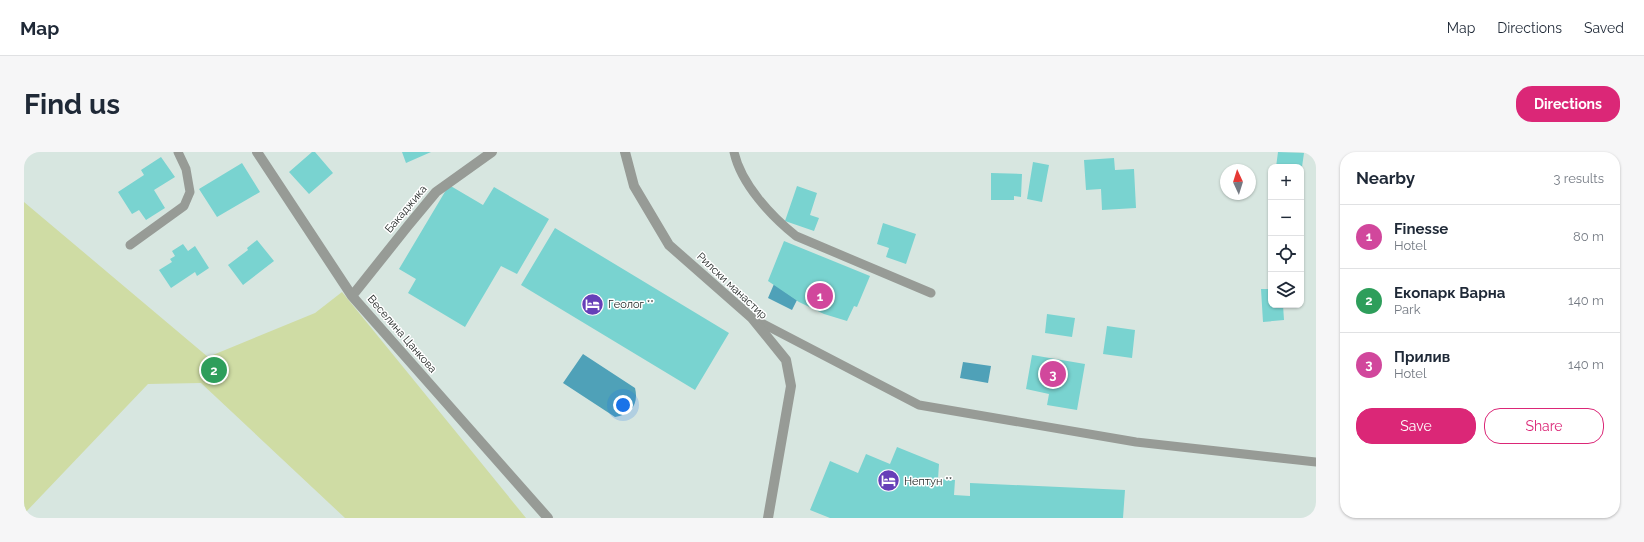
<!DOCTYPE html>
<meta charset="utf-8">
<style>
body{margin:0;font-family:Raleway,sans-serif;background:#f6f6f7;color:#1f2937}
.controls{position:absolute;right:12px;top:12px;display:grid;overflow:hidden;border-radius:8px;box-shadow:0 1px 3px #0004}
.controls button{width:36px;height:36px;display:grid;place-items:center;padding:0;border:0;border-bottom:1px solid #e0e1e3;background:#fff;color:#1f2937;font:20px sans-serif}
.compass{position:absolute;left:1196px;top:12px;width:36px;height:36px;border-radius:50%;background:#fff;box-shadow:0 1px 3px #0004;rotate:356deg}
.you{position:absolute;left:599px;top:253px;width:14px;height:14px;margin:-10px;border:3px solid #fff;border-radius:50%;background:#1a73e8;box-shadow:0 0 0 6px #1a73e833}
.badge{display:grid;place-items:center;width:26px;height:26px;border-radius:50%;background:#db2777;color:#fff;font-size:13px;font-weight:700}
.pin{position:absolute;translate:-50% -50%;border:2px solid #fff;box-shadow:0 1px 4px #0006}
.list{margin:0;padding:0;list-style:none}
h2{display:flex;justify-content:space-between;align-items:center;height:52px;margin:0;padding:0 16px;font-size:17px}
h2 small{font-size:13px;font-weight:400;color:#747a83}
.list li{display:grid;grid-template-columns:26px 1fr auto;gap:12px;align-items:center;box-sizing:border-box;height:64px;padding:0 16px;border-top:1px solid #e0e1e3}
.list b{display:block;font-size:15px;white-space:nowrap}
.list p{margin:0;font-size:13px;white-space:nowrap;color:#747a83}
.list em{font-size:13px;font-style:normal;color:#747a83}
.actions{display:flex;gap:8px;padding:12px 16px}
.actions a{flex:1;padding:9px 0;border:1px solid #db2777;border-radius:16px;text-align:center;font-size:14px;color:#db2777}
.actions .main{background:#db2777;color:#fff}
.icon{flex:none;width:22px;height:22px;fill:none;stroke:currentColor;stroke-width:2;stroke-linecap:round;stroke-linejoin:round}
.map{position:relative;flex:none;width:1292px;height:366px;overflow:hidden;border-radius:16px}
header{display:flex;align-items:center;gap:24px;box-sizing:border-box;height:56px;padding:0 20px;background:#fff;border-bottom:1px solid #e0e1e3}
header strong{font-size:19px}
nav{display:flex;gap:22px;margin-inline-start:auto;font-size:14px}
.intro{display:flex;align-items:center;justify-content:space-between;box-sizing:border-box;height:96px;padding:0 24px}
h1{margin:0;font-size:28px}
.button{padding:10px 18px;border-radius:16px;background:#db2777;color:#fff;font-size:14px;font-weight:700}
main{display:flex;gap:24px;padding:0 24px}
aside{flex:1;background:#fff;border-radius:16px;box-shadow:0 1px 3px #0004}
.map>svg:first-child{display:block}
.green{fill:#cfdca4}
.water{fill:#4fa1b8}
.building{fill:#79d3d0}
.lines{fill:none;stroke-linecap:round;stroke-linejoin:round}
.lane{stroke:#979b96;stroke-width:9}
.street{stroke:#979b96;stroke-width:10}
.labels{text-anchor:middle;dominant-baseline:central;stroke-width:3;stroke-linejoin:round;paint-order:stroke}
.street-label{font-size:11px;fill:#252a28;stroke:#fff}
.poi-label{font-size:11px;fill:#252a28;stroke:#fff;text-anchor:start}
</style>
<header>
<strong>Map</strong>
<nav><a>Map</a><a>Directions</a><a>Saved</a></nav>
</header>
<div class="intro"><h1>Find us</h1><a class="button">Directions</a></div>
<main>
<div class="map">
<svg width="1292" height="366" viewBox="0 0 1292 366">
<rect width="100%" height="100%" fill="#d7e6e0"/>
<path class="green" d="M0,50l184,155 107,-44 27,-21 184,226h-181l-144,-135 -53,1 -124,130z"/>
<path class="water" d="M750,132l23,16 -5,10 -24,-12z
M559,202l52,34c4,16 -4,27 -20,29l-52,-34z
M939,210l28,4 -3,17 -28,-5z"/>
<path class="building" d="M288,0h3l18,21 -24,21 -20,-22z
M378,0h29l-25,11z
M1254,0l26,1 -2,14h-26z
M137,5l14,20 -21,13 11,18 -19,12 -7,-10 -7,4 -14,-22 26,-17 -3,-5z
M1090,6l1,12 19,-1 2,39 -34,2 -1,-21 -15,1 -2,-30z
M1009,10l16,3 -7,37 -15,-3z
M218,11l18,29 -43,25 -18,-28z
M967,21l31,1 -1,23 -7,-1v4h-23z
M425,33l34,20 11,-18 55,32 -32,55 -16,-8 -36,61 -57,-34 8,-14 -17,-10z
M773,34l20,7 -7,22 9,3 -5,13 -29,-10z
M859,71l33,11 -10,30 -20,-7 3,-9 -12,-4z
M531,76l174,105 -34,57 -174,-105z
M233,88l17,21 -31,24 -15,-20 20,-15 -1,-2z
M760,89l86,35 -13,31 -3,-1 -7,15 -23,-7 -25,-12 -31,-21z
M159,92l5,7 7,-5 14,22 -12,8 -2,-4 -24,16 -12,-18 13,-8 -2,-3 5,-3 -3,-5z
M1237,137h10v16h12l1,15 -21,2z
M1023,162l28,4 -3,19 -27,-4z
M1083,174l28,4 -3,28 -29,-4z
M1008,203l53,9 -8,46 -30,-5 2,-11 -23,-5z
M873,295l42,17 -1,15 17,1 -1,15 16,1v-13l155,7 -2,28h-293l-20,-8 20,-49 28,12 8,-19 24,10z"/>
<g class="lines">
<path class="lane" d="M710,0c7,32 37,64 62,84l135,57
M106,93l54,-39 6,-14 -4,-23 -8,-17
M728,166l167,87 217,37 180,20"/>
<path class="street" d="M233,0l95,144 196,222
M601,0l9,34 35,59 83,73 34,42 5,26 -23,132
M328,144l55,-69 29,-35 56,-40"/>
</g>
<defs>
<symbol id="hotel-disc" viewBox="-11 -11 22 22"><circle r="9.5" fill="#663fb8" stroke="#fff"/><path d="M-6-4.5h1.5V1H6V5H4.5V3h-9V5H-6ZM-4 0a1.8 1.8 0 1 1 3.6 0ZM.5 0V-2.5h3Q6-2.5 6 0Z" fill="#fff"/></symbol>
</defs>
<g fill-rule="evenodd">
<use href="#hotel-disc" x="556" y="140" width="25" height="25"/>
<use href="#hotel-disc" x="852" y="316" width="25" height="25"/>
</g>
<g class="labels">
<g class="street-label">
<text transform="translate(382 57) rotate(-50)">Бакаджика</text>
<text transform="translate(708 134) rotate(43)">Рилски манастир</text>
<text transform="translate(378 182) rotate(49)">Веселина Цанкова</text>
</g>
<g class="poi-label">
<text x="584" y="152">Геолог **</text>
<text x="880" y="329">Нептун **</text>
</g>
</g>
</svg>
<div class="controls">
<button>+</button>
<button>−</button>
<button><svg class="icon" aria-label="locate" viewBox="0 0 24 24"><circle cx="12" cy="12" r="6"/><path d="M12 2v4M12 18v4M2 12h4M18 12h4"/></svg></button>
<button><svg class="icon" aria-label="layers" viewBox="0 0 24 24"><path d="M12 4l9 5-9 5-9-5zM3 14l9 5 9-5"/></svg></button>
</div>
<svg class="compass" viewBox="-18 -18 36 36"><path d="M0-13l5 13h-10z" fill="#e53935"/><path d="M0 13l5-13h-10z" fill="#747a83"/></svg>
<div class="you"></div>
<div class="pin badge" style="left:796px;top:144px;background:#d1479c">1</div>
<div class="pin badge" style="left:190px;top:218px;background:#2e9e5b">2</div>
<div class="pin badge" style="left:1029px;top:222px;background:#d1479c">3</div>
</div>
<aside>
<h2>Nearby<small>3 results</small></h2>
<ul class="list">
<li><span class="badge" style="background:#d1479c">1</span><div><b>Finesse</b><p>Hotel</p></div><em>80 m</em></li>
<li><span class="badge" style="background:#2e9e5b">2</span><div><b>Екопарк Варна</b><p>Park</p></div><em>140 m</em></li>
<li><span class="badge" style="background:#d1479c">3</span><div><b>Прилив</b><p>Hotel</p></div><em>140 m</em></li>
</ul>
<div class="actions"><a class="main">Save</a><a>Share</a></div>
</aside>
</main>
